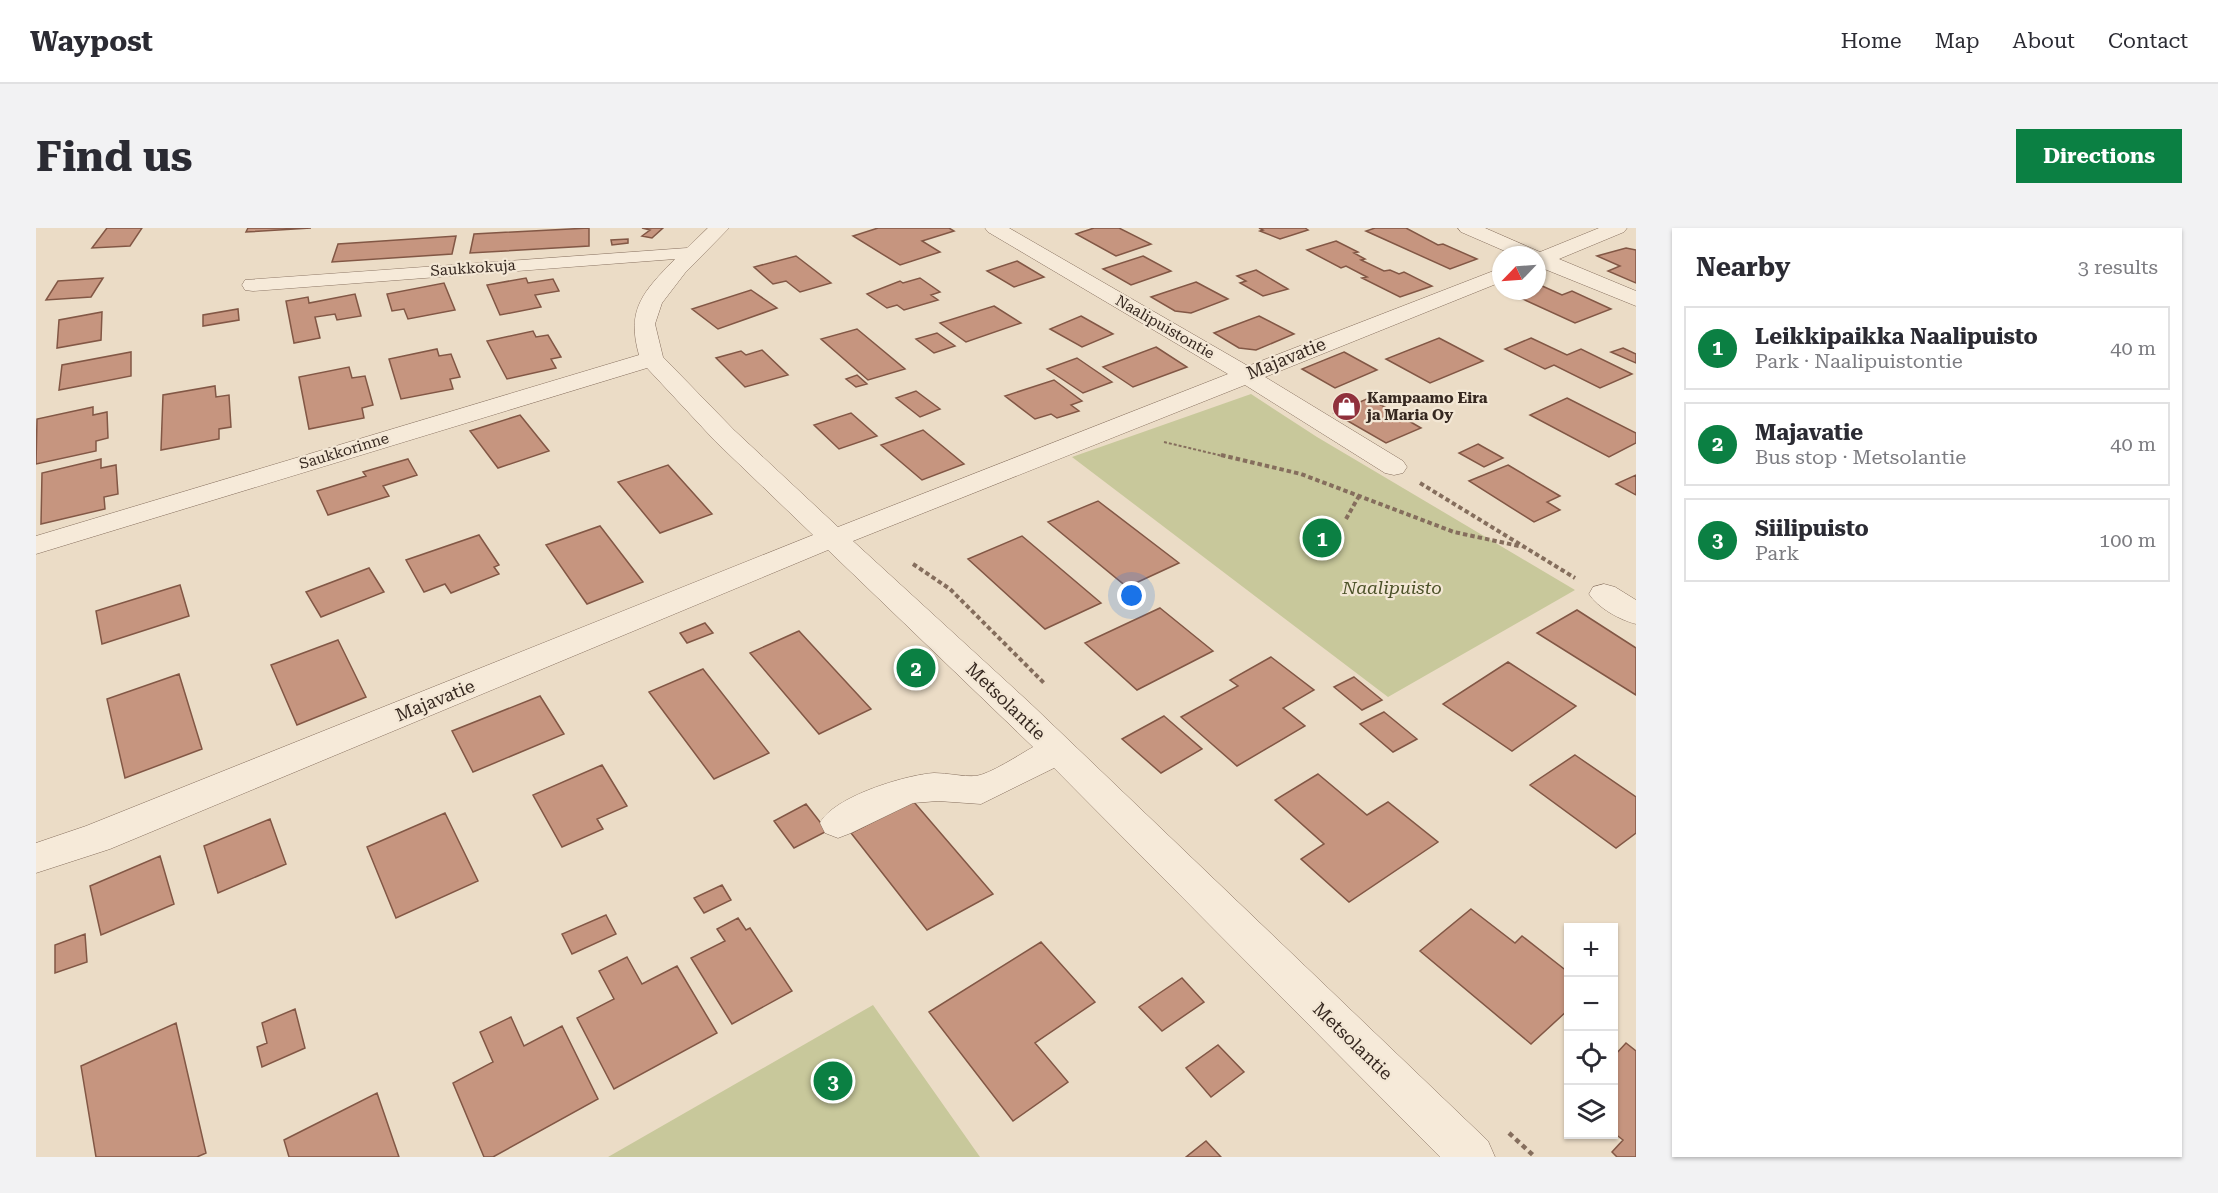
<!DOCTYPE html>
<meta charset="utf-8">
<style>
body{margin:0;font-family:"Roboto Serif",serif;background:#f2f2f3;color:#2b2b33}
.controls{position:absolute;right:18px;bottom:18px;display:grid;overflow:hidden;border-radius:0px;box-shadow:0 2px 4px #0004}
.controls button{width:54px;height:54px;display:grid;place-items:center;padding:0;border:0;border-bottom:2px solid #e1e1e2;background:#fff;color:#2b2b33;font:30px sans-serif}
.compass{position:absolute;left:1456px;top:18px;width:54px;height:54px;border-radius:50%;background:#fff;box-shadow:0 2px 4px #0004;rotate:245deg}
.you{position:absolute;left:1096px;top:368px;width:21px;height:21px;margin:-15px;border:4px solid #fff;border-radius:50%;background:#1a73e8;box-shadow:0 0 0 9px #1a73e833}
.badge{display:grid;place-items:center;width:39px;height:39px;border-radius:50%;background:#0b8043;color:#fff;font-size:20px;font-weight:700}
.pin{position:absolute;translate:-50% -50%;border:3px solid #fff;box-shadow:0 2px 6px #0006}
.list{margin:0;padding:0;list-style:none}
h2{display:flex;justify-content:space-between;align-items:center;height:78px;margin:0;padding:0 24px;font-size:26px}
h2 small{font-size:20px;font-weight:400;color:#7c7c81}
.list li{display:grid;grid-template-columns:39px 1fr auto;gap:18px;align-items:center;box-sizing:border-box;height:84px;margin:0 12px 12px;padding:0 12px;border:2px solid #e1e1e2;border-radius:0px}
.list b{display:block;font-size:22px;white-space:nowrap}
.list p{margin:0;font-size:20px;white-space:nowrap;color:#7c7c81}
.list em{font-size:20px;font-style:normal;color:#7c7c81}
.icon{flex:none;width:33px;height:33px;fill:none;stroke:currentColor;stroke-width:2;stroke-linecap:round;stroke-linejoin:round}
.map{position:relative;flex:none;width:1600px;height:929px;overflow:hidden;border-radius:0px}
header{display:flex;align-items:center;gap:36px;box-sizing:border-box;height:84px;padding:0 30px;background:#fff;border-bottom:2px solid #e1e1e2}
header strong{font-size:28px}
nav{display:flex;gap:33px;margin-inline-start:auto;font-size:21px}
.intro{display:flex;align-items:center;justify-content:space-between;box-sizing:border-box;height:144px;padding:0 36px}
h1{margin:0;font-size:42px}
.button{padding:15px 27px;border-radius:0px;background:#0b8043;color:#fff;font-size:21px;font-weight:700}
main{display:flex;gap:36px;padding:0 36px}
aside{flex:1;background:#fff;border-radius:0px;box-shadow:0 2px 4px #0004}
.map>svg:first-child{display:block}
.green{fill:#c8c89b}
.building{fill:#c6957f;stroke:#825745;stroke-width:1.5}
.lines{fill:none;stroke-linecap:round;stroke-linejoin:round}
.minor-casing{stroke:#856e5d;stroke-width:1}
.path-far2{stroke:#856e5d;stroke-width:2;stroke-dasharray:3 2;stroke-linecap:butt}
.path-far1{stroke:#856e5d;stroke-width:4;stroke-dasharray:4.5 3;stroke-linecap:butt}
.path{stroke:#856e5d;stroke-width:4.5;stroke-dasharray:5 4;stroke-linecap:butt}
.minor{fill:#f6ead9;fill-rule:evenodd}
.labels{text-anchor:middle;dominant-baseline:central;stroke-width:4.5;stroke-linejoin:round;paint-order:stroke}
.far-street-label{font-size:15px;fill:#362820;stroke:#f3e7d5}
.far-poi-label{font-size:15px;font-weight:bold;fill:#362820;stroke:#f3e7d5;text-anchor:start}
.street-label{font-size:18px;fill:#362820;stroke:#f3e7d5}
.park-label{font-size:18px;font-style:italic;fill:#4b5128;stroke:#f3e7d5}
</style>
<header>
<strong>Waypost</strong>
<nav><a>Home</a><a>Map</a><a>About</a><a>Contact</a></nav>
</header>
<div class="intro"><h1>Find us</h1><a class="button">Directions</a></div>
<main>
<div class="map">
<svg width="1600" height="929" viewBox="0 0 1600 929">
<rect width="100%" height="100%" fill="#ebdcc6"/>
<path class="green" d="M1215,166l66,43 258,153 -187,107 -316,-240z
M837,777l107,152h-372z"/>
<path class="building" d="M71,0h35l-12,18 -38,2z
M212,0h63l-65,4z
M553,0v18l-119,7 4,-19z
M606,0h21l-11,10 -10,-2 8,-6z
M842,0h71l5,3 -32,10 18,11 -40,13 -47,-29z
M1058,0h25l32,16 -35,12 -40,-22z
M1223,0h46l3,2 -28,9 -20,-8 3,-1z
M1339,0h31l32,17 5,-1 34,15 -27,10 -84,-38z
M420,8l-4,18 -120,8 6,-18z
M592,11v4l-16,2 -1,-5z
M1300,13l22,11 -4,1 11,6 -4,1 23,11 6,-1 9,4 5,-2 28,14 -32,11 -38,-19 5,-1 -21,-11 -5,2 -34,-18z
M1590,20l10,2v33l-28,-12 12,-5 -23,-10z
M760,28l35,27 -31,9 -14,-11 -13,3 -19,-17z
M1107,28l28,15 -40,14 -28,-16z
M981,33l27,16 -30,10 -27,-16z
M1220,42l32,19 -25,7 -23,-13 6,-2 -9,-5z
M67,50l-12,19 -45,3 12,-19z
M490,50l2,5 25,-4 6,12 -24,4 6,12 -41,8 -13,-30z
M884,50l20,14 -9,3 7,5 -34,10 -7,-5 -10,3 -20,-14 33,-13 3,2z
M1160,54l32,17 -37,14 -16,-2 -24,-14z
M408,55l11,27 -47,9 -4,-10 -12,2 -5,-17z
M1504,57l22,10 10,-4 39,18 -36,14 -61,-28 11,-4h12z
M715,62l26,18 -59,21 -26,-20z
M319,66l6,22 -24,4 -2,-6 -20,3 5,21 -26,5 -8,-42 22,-4 1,6z
M958,78l27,17 -55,19 -26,-19z
M202,81l1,11 -36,6v-11z
M66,84l-1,28 -44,8 2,-28z
M1045,88l32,18 -31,13 -32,-18z
M1223,88l35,18 -38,16 -17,-2 -25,-15z
M821,101l48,40 -37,11 -47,-41z
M497,103l3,6 12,-2 13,22 -10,2 5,9 -49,11 -20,-38z
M901,105l18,13 -21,7 -18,-14z
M1403,110l44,23 -53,22 -44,-24z
M1495,110l36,17 14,-6 51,25 -32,14 -46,-23 -9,4 -40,-20z
M1120,119l31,20 -54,20 -30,-20z
M1587,120l13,6v9l-25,-11z
M401,121l2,7 12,-2 9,23 -10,2 3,10 -52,10 -12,-40z
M726,122l26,25 -43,12 -29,-29 25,-7 5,4z
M95,124v24l-72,14 3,-25z
M1308,124l33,18 -42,18 -33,-19z
M1041,130l35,24 -29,11 -36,-24z
M313,139l3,11 13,-2 8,29 -11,3 2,10 -55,11 -10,-52z
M821,147l10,9 -11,3 -10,-8z
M1018,152l28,21 -11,4 8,6 -22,7 -6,-4 -16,5 -30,-23z
M179,158l1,11 13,-2 2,32 -12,2v10l-58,11 2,-55z
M880,163l24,18 -20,8 -24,-19z
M1333,170l52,30 -35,15 -52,-30z
M1531,170l69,35v10l-27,14 -79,-42z
M57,179v8l14,-3 1,26 -12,3v10l-60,13 1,-45z
M815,185l26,23 -38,13 -25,-24z
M484,187l29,36 -51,17 -28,-37z
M887,202l41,34 -42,16 -41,-35z
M1442,216l25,14 -19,9 -25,-14z
M65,231v9l15,-3 2,29 -14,3 1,12 -64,15 1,-51z
M372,231l9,16 -34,11 6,10 -61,19 -11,-24 49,-15 -3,-4z
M632,237l44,49 -52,19 -42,-51z
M1472,237l52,31 -13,6 13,8 -26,12 -65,-41z
M1600,247v20l-20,-11z
M1062,273l81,62 -52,24 -79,-65z
M564,298l43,56 -56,22 -41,-59z
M443,307l20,30 -5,2 5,7 -48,19 -6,-9 -21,8 -18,-32z
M986,308l79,67 -56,26 -77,-70z
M333,340l15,24 -63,25 -15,-25z
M144,357l9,31 -87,28 -6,-33z
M1124,380l53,43 -76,39 -52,-47z
M1541,382l59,38v47l-99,-62z
M669,395l8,10 -26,10 -7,-10z
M763,403l72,78 -52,25 -69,-81z
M302,412l28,57 -69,28 -26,-60z
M1235,429l43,33 -31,18 22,18 -68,40 -56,-49 57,-31 -8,-6z
M1472,434l68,44 -64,45 -69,-47z
M667,441l66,84 -55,26 -65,-87z
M143,446l23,75 -77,29 -18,-79z
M1318,449l28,23 -20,10 -28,-23z
M504,468l24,38 -91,38 -21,-41z
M1348,484l33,27 -24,13 -33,-28z
M1128,488l38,33 -41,24 -39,-34z
M1539,527l61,42v36l-20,15 -86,-63z
M566,537l25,41 -30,13 6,10 -41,18 -29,-52z
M1282,546l49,41 21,-13 50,40 -89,60 -48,-43 23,-15 -49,-44z
M877,573l80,93 -66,36 -76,-97z
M770,576l21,27 -33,17 -20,-27z
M409,585l33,68 -82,37 -29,-71z
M234,591l16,45 -68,29 -14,-47z
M124,628l14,48 -73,31 -11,-49z
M686,657l9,15 -27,13 -10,-15z
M1435,681l44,34 7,-7 46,36v38l-37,34 -111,-93z
M570,687l10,19 -44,20 -10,-20z
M702,690l8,12 4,-2 42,63 -60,33 -41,-66 34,-17 -8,-12z
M49,706l2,28 -32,11v-28z
M1005,714l54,60 -60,41 33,39 -55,39 -84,-109z
M591,729l15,27 35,-18 40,67 -103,56 -37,-71 37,-19 -15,-28z
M1146,750l22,24 -42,29 -23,-24z
M259,781l10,39 -43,19 -5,-20 10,-4 -5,-20z
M475,789l13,29 38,-20 36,73 -105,58h-9l-31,-74 40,-21 -13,-30z
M140,795l30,130 -9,4h-101l-15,-91z
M1590,815l10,8v106h-19l-5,-5 11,-12 -9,-7v-77z
M1182,817l26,27 -33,25 -25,-29z
M341,865l22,64h-110l-5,-17z
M1170,913l15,16h-35z"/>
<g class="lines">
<defs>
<path id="minor" d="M672,0h21l-44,45 -23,30 -7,21 8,33 71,73 104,97 390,-153 -240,-142 -3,-4h24l239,138 253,-98v14l-236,95 138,84 4,6 -4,6 -9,2 -9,-2 -140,-88 -392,156 178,163 457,437 7,16h-55l-386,-389 -73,36 -43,-3 -25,2 -62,30 -13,5 -13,-5 -5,-10c13,-26 85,-48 114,-50 14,0 28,4 42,3 14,-2 43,-21 57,-29l-205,-197 -718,299 -74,24v-30l50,-17 727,-291 -98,-94 -68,-73 -611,186v-18l603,-181c-13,-46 4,-63 36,-96l-422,32 -8,-1 -3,-5 3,-5 442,-32z
M1422,0h27l55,24 59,-24h28l-3,4 -65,27 77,32v15l-99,-40v-11h-23l-53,-23z
M1568,356l11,3 21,13v24c-16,-4 -38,-16 -47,-30l4,-7z"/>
</defs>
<use href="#minor" class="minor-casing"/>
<path class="path-far2" d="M1128,214l63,15"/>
<path class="path-far1" d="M1185,227l80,19 153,58 65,14
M1384,255l155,95
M1310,291l13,-23
M877,336l37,25 95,95"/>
<path class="path" d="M1473,905l26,24"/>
<use href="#minor" class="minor"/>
</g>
<defs>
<symbol id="shop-disc" viewBox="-11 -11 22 22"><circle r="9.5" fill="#90313c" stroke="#f3e7d5"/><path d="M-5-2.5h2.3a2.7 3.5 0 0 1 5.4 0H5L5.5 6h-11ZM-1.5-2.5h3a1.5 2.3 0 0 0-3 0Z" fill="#fff"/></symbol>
</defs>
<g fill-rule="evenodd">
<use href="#shop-disc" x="1294" y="162" width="33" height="33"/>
</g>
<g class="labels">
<g class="far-street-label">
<text transform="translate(437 40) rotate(-4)">Saukkokuja</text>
<text transform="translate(1129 99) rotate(30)">Naalipuistontie</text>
<text transform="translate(308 223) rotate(-17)">Saukkorinne</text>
</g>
<g class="far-poi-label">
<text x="1331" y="170">Kampaamo Eira<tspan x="1331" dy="17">ja Maria Oy</tspan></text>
</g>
<g class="street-label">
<text transform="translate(1250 130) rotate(-22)">Majavatie</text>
<text transform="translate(399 472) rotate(-22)">Majavatie</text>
<text transform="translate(970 473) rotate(44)">Metsolantie</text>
<text transform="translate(1317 813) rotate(44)">Metsolantie</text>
</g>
<g class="park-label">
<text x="1356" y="359">Naalipuisto</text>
</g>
</g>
</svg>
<div class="controls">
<button>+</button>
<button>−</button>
<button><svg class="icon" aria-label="locate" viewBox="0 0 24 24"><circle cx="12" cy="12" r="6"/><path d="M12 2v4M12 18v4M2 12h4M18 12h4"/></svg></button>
<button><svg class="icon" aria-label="layers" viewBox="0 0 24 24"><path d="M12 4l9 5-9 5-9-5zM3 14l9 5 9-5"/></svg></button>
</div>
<svg class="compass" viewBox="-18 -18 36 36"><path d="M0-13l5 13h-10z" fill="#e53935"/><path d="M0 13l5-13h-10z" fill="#7c7c81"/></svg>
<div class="you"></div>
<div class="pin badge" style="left:1286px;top:310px">1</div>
<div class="pin badge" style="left:880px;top:440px">2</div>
<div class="pin badge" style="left:797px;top:853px">3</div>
</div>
<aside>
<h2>Nearby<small>3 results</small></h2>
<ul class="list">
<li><span class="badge">1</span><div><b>Leikkipaikka Naalipuisto</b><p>Park · Naalipuistontie</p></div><em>40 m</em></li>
<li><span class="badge">2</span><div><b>Majavatie</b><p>Bus stop · Metsolantie</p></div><em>40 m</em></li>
<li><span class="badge">3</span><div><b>Siilipuisto</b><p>Park</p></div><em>100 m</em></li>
</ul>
</aside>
</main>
